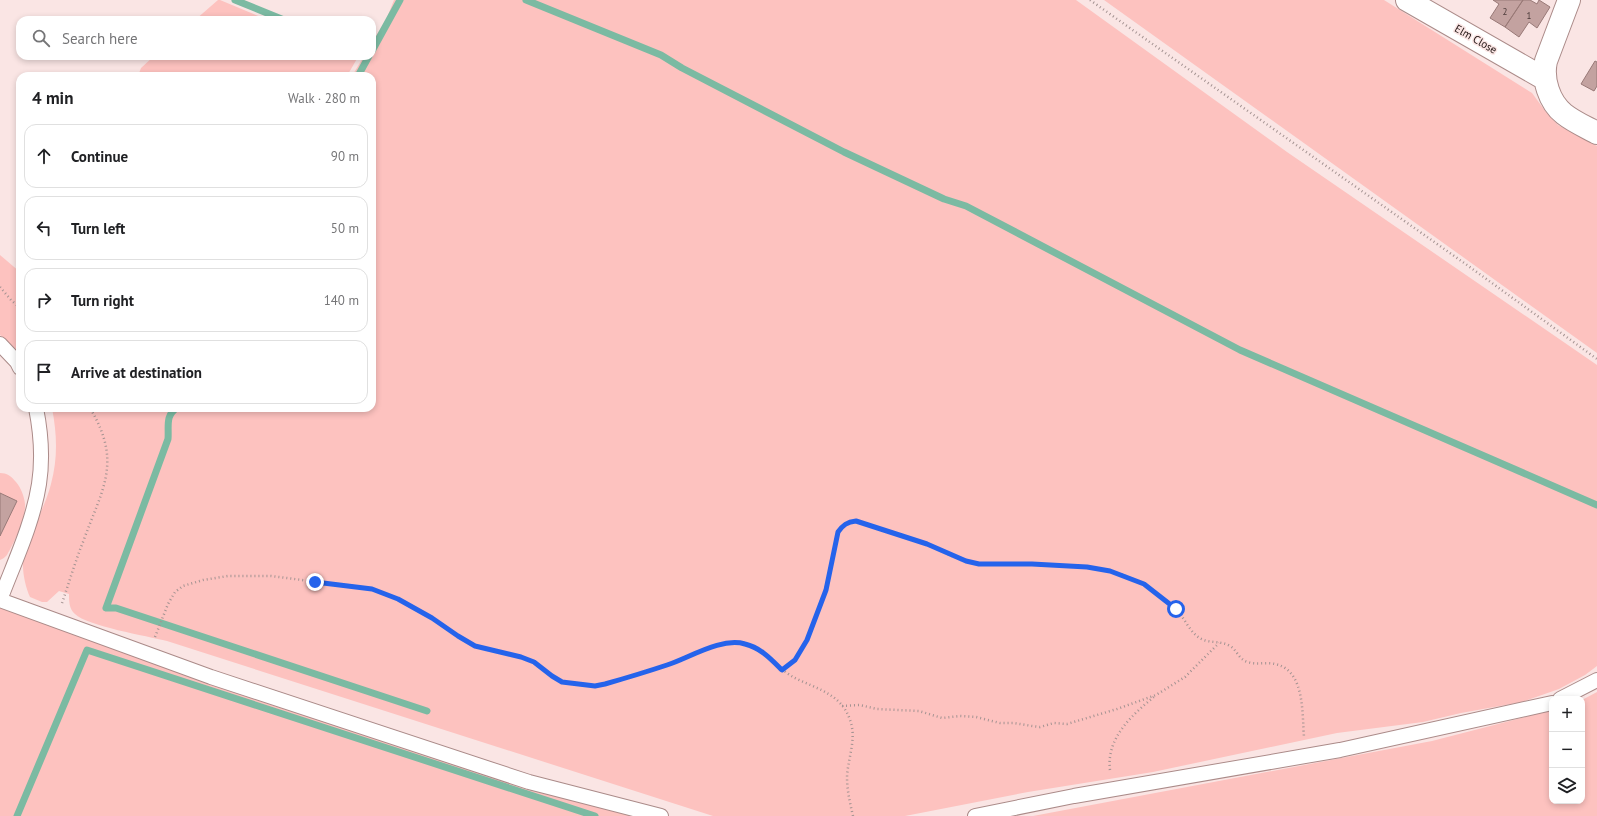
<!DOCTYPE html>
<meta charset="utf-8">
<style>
body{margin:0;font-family:"PT Sans",sans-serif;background:#f2f2f2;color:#202124}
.controls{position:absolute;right:12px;bottom:12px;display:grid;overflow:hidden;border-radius:8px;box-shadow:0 2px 6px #0003}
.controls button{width:36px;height:36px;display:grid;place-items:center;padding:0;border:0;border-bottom:1px solid #e0e0e0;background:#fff;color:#202124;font:20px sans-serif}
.stop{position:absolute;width:12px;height:12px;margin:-9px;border:3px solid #2563eb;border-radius:50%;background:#fff}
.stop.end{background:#2563eb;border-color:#fff;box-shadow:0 1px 4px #0008}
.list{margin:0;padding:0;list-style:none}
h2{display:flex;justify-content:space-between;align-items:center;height:52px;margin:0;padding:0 16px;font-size:17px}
h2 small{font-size:13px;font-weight:400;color:#757577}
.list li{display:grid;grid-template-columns:26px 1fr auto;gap:12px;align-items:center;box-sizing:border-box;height:64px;margin:0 8px 8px;padding:0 8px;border:1px solid #e0e0e0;border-radius:12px}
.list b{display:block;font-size:15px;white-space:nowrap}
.list em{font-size:13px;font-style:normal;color:#757577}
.icon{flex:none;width:22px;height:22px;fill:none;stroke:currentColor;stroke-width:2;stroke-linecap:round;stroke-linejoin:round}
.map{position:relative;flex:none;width:1597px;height:816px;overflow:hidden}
.search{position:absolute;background:#fff;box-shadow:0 2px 6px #0003;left:16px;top:16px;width:360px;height:44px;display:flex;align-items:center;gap:10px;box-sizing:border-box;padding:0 14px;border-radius:12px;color:#757577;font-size:15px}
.panel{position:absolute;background:#fff;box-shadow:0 2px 6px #0003;left:16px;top:72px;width:360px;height:340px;border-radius:12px}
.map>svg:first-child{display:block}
.green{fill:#fdc2bf}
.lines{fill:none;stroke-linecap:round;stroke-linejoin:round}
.stream{stroke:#7bbaa2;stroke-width:7}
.building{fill:#c3a2a0;stroke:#987977}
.service-casing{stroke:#ab8b89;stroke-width:16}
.minor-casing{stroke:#ab8b89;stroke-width:24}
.path{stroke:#a49392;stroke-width:2.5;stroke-dasharray:1 3;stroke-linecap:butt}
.service{stroke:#fff;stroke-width:14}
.minor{stroke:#fff;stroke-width:22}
.route{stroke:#2563eb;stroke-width:5}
.labels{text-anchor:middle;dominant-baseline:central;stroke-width:3;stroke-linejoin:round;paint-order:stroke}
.number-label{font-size:9px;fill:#483836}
.street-label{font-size:11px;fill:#1f1413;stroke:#fae5e4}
</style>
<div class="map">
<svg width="1597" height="816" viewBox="0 0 1597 816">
<rect width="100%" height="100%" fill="#fae5e4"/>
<path class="green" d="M218,0h2l48,20h-73z
M394,0h682l211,152 310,213v301l-12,9 -26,14 -37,13 -61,11 -38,9 -86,11 -184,39 -125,20 -123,24h-192l-546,-175c-20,-5 -80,-15 -92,-27 -6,-5 -6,-13 -6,-20l-10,-3 -12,11h-5l-12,-5c-5,-11 -9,-29 -6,-42 6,-24 21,-47 27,-71 7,-26 6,-50 1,-76h320v-332h-20l12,-20h8v-14l14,-22z
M1104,0h280l148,93 14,19 12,13 39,21v207z
M154,56h200l4,1 -11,19h-209l3,-8z
M0,255l20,17v81l-20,-18z
M0,473c7,0 11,3 16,9 5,6 8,14 9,22 1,14 -11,39 -18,51 -2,2 -4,4 -7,5v-24l17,-35 -17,-8z
M0,603l602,205 29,8h-631z
M1597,692v124h-564l399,-75 120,-31v91h30v-101z"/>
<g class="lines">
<path class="stream" d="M235,0l49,20
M526,0l135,55 21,13 162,84 100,47 22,7 274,144 357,155
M372,51l28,-51
M358,76l11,-20
M177,408c-12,7 -8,19 -9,31l-62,169h10l311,103
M17,816l70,-166 508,166"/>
</g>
<path class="building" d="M1493,0h30l-18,27 -15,-9 9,-14z
M1523,0h7l7,4 2,-4 11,7 -13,21 -8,-6 -10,15 -14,-10z
M1595,61l2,1v24l-3,5 -13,-7z
M0,493l17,8 -17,35z"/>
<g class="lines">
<defs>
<path id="service" d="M0,344l17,18 3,6
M0,600l211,77 318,105 132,34
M0,600c14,-37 33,-77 39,-116 4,-26 2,-51 -3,-76
M1560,699l37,-19
M975,816l99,-20 266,-46 212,-47"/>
<path id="minor" d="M1407,0l138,79
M1569,0l-23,61c-4,18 3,41 18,53 10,8 22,13 33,19"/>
</defs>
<use href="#service" class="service-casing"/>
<use href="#minor" class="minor-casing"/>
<path class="path" d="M1090,0l377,265 130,94
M0,287l11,13 9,8
M62,603c7,-20 13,-41 21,-61 19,-53 40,-79 7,-134
M155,637l13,-33 7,-12 8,-6 20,-6 25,-4h43l101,13 26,10 34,19 26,18 17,10 46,11 13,5 18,14 10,6 33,4 10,-2c21,-6 43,-12 64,-20 22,-8 52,-26 75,-21 23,5 33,27 53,36 21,10 45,16 53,41 7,19 -2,37 -3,57 0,13 3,26 6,39
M782,670l13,-10 12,-20 18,-50 13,-58c5,-7 9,-10 18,-11 24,7 49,14 72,24 17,7 32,17 50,18 48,5 99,-4 145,12 17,6 40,21 53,34 9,9 15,27 28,31 8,3 18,1 26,6 7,4 9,14 18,16 8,3 18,0 27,2 30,6 27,49 29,73
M842,706l18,-1 17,4 42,2 23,7 18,-2 16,1 24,6h14l18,3 8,1 14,-4 13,1 50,-15 39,-14 29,-18 34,-34
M1110,770c-4,-32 22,-55 45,-74"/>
<use href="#service" class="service"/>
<use href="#minor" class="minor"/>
</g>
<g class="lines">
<path class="route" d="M315,582l57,7 26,10 34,19 26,18 17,10 46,11 13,5 18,14 10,6 33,4 10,-2c21,-6 41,-12 62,-19 22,-7 54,-28 78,-21 16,4 26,15 37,26l13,-10 12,-20 19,-50 12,-58c5,-7 9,-10 18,-11l71,23 39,17 13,3h53l55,3 23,4 34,13 32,25"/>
</g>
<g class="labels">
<g class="number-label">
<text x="1505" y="11">2</text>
<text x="1529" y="15">1</text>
</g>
<g class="street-label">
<text transform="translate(1476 39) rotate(30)">Elm Close</text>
</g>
</g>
</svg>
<div class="controls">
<button>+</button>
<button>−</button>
<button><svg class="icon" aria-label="layers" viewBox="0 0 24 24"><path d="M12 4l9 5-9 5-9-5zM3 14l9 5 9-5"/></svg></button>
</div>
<div class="stop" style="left:1176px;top:609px"></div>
<div class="stop end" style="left:315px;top:582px"></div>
<div class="search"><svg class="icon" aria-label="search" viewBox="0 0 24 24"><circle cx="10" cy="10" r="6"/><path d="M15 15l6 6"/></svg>Search here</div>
<section class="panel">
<h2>4 min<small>Walk · 280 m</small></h2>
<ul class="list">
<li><svg class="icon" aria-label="ahead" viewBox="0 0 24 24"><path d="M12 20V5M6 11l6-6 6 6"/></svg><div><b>Continue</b></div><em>90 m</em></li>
<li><svg class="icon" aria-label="left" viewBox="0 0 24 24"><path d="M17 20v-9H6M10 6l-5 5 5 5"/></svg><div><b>Turn left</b></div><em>50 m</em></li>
<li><svg class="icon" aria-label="right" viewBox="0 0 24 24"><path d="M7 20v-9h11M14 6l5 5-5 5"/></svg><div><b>Turn right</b></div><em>140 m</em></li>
<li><svg class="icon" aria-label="arrive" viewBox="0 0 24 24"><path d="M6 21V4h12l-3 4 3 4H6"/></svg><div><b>Arrive at destination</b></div></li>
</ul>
</section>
</div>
